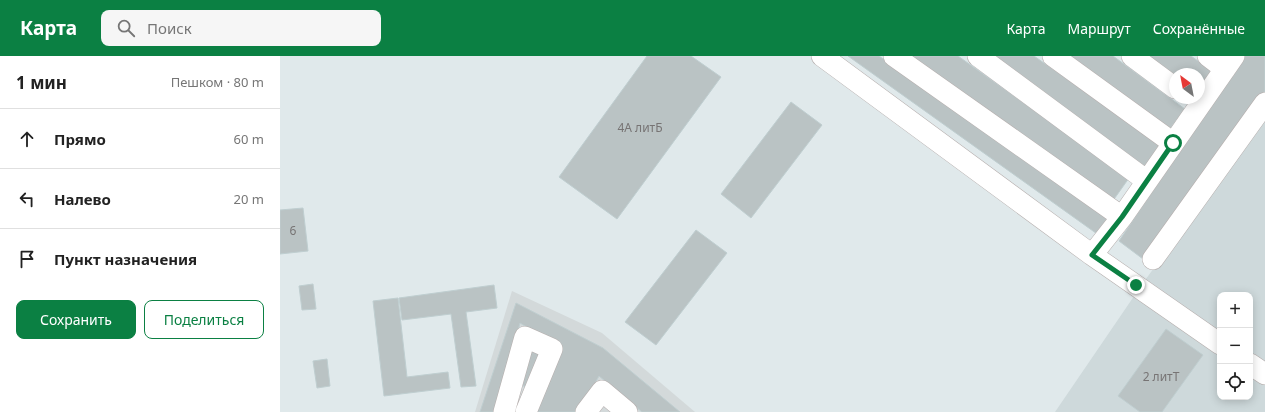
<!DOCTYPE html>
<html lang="ru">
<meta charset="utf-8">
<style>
body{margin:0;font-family:"Noto Sans",sans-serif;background:#f6f6f6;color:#222}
.controls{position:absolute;right:12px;bottom:12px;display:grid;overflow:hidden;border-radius:8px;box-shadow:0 2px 10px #0003}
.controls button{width:36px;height:36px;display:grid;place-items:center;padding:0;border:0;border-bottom:1px solid #e0e0e0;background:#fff;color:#222;font:20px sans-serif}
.compass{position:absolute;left:889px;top:12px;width:36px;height:36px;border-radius:50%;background:#fff;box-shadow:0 2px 10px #0003;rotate:328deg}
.stop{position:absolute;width:12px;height:12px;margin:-9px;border:3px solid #0b8043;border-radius:50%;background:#fff}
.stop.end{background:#0b8043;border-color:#fff;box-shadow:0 1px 4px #0008}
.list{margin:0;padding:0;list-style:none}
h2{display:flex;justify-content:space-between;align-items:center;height:52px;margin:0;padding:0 16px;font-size:17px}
h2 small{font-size:13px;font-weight:400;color:#767676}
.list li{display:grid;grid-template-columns:26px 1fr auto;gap:12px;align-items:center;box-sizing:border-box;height:60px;padding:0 16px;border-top:1px solid #e0e0e0}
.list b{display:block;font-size:15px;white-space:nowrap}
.list em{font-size:13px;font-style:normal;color:#767676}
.actions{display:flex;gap:8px;padding:12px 16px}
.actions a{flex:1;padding:9px 0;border:1px solid #0b8043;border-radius:8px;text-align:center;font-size:14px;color:#0b8043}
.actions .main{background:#0b8043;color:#fff}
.icon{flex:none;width:22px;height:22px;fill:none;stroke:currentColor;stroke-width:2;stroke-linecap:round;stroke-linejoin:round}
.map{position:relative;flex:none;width:985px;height:356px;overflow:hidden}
header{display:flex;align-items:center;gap:24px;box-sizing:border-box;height:56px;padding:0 20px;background:#0b8043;color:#fff}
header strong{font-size:19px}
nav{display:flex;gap:22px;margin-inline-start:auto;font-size:14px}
.search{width:280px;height:36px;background:#f6f6f6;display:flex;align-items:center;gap:10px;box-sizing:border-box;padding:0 14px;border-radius:8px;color:#767676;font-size:15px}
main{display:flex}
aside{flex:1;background:#fff}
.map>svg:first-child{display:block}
.industrial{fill:#d3d9da}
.education{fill:#ced9db;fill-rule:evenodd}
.building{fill:#bac3c4;stroke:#bfced0}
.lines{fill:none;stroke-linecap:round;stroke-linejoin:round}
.minor-casing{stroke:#b6afae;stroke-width:22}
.minor{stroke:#fff;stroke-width:21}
.route{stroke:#0b8043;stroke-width:5}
.labels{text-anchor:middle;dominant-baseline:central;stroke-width:3;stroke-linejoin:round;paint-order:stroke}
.number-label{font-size:12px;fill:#777474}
</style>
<header>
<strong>Карта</strong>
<div class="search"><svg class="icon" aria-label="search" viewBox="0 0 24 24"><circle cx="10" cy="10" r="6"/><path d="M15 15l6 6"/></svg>Поиск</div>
<nav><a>Карта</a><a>Маршрут</a><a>Сохранённые</a></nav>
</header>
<main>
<aside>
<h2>1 мин<small>Пешком · 80 m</small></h2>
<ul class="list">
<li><svg class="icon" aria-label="ahead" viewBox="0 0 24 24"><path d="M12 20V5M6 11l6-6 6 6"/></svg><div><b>Прямо</b></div><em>60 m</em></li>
<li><svg class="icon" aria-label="left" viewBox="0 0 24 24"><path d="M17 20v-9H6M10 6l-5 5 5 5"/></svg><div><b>Налево</b></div><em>20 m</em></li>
<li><svg class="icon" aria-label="arrive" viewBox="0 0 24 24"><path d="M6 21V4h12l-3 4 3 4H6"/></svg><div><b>Пункт назначения</b></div></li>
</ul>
<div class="actions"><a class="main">Сохранить</a><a>Поделиться</a></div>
</aside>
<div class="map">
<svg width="985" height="356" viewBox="0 0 985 356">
<rect width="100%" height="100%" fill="#e0e9eb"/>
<path class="industrial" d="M232,235l90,42 93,79h-220z"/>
<path class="education" d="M985,60v296h-210l88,-129zM940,239h30v102h-30z"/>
<path class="building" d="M367,0h44l30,21 -104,142 -58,-42z
M568,0h31l232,165 -11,15z
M629,0h49l171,122 -17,24z
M710,0h44l127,89 -17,23z
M786,0h47l72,53 -17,22z
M865,0h46l21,15 -13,18v-15h-24v3z
M964,0h21v39l-122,164 -24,-18z
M511,46l31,23 -71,93 -30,-24z
M23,152l5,43 -28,3v-44z
M416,174l31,23 -71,92 -31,-23z
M33,228l3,25 -14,1 -3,-24z
M214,229l3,23 -31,4 10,74 -15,1 -10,-73 -49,6 -3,-22z
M118,242l9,79 41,-5 2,16 -66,8 -11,-95z
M236,247l87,45 77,64h-38l-43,-36 -20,36h-47l28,-65 -40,-24 -24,89h-16z
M886,273l37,26 -41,57h-22l-22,-16z
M252,292l11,5 -15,35 -11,-5z
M47,303l3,27 -13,2 -4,-27z"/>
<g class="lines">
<defs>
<path id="minor" d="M542,0l270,199 128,89
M614,0l228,161
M698,0l169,125
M773,0l120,87
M852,0l43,32
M928,0l17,13
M812,199l30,-38 112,-161
M873,203l112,-156
M970,308l15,10
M224,356l21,-75 27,12 -26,63
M306,356l16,-21 25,21"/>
</defs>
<use href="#minor" class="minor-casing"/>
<use href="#minor" class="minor"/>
</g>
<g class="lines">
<path class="route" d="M856,229l-44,-30 30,-38 51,-74"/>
</g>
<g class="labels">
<g class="number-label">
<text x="360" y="71">4А литБ</text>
<text x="13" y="174">6</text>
<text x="881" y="320">2 литТ</text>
</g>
</g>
</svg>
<div class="controls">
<button>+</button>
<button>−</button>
<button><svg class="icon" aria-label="locate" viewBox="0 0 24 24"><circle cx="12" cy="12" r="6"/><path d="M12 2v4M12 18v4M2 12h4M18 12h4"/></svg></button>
</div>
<svg class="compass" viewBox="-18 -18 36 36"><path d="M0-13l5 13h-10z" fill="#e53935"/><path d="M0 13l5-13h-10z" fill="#767676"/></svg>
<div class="stop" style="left:893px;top:87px"></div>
<div class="stop end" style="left:856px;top:229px"></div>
</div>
</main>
